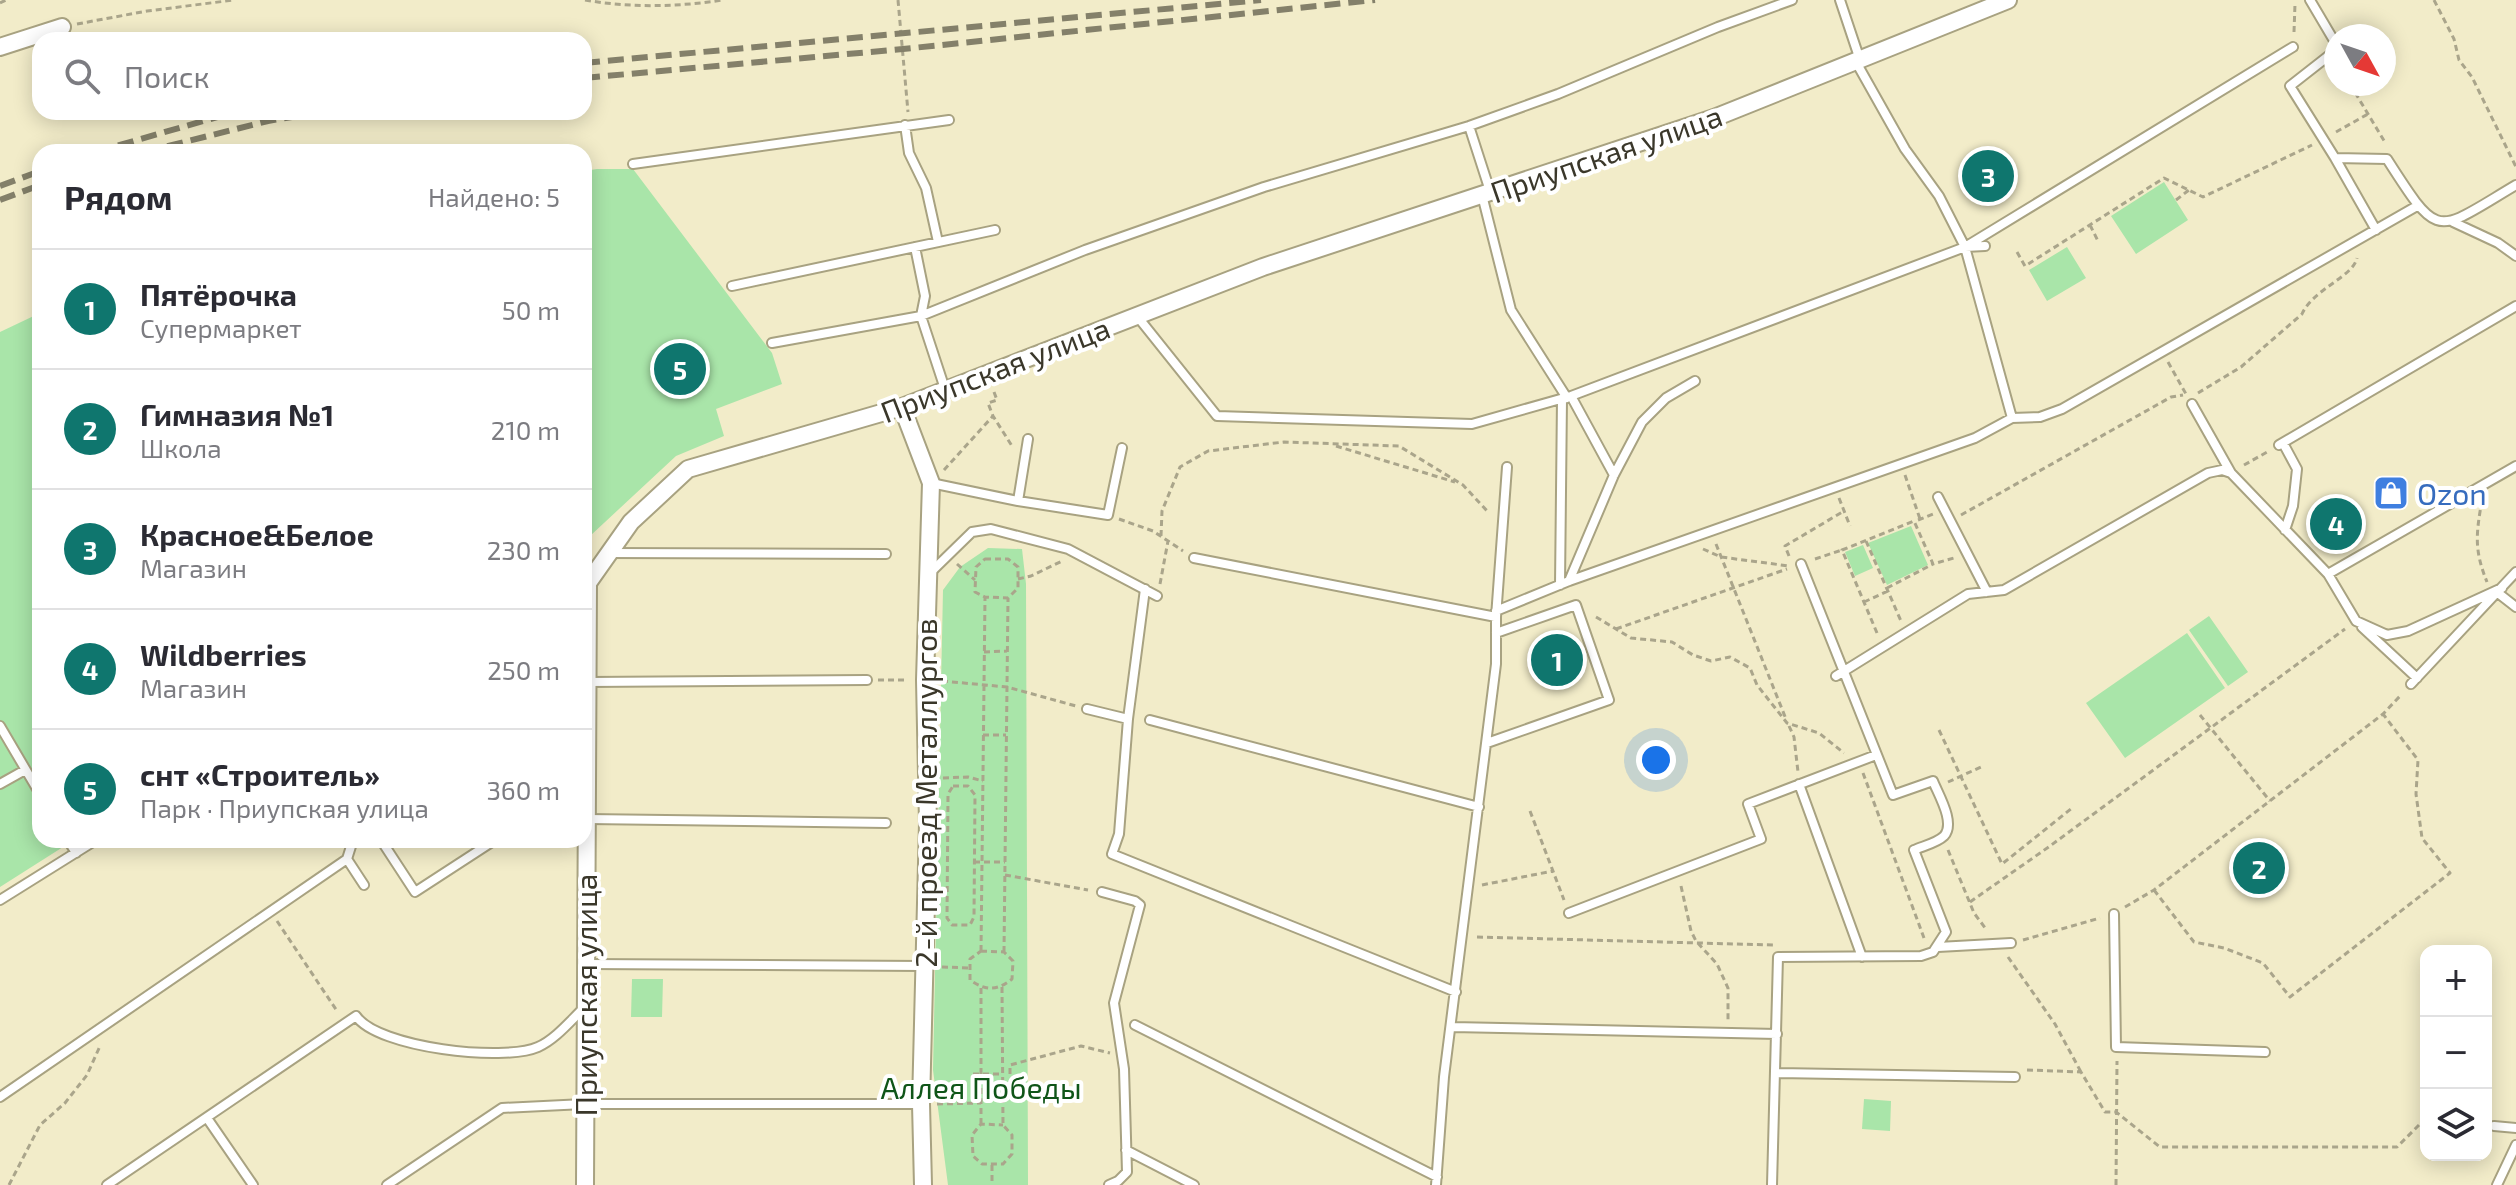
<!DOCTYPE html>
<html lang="ru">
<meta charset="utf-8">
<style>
body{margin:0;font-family:"Exo 2",sans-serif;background:#f7f7f7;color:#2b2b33}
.controls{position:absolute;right:24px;bottom:24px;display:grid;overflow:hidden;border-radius:16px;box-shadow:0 4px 20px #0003}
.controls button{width:72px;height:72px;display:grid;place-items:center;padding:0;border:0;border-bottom:2px solid #e1e1e2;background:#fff;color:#2b2b33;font:40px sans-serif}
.compass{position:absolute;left:2324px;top:24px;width:72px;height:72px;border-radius:50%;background:#fff;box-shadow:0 4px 20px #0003;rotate:130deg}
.you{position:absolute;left:1656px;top:760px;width:28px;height:28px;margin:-20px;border:6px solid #fff;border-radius:50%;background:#1a73e8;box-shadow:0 0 0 12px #1a73e833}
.badge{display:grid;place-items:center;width:52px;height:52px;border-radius:50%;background:#0f766e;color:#fff;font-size:26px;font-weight:700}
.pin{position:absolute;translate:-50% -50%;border:4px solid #fff;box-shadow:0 2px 8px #0006}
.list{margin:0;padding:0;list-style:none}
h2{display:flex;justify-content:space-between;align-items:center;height:104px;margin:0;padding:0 32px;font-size:34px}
h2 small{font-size:26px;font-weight:400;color:#7c7c81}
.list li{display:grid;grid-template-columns:52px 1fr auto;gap:24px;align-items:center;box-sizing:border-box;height:120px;padding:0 32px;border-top:2px solid #e1e1e2}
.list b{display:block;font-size:30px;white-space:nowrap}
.list p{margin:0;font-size:26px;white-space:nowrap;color:#7c7c81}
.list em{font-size:26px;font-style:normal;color:#7c7c81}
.icon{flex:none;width:44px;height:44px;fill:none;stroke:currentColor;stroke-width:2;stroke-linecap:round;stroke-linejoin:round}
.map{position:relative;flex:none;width:2516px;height:1185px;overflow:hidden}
.search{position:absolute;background:#fff;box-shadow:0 4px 20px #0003;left:32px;top:32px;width:560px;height:88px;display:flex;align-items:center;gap:20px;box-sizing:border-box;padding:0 28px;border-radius:24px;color:#7c7c81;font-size:30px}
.panel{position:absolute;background:#fff;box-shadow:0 4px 20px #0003;left:32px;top:144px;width:560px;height:704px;border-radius:24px}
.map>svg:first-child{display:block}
.green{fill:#a9e5a9}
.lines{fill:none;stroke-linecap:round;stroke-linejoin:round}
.service-casing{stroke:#a8a281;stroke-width:12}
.minor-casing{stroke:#a8a281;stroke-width:20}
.path{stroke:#aaa58b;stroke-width:3;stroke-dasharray:6 4;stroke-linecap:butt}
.service{stroke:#fff;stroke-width:8}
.minor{stroke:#fff;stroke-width:16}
.rail{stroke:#84806a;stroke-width:6;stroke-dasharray:16 8;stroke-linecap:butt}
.labels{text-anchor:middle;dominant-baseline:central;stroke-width:8;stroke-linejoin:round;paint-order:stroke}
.street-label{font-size:30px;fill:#3a372a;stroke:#fff}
.shop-label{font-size:30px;fill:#366cbe;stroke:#fff;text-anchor:start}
.park-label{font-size:30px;fill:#0f5518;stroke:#fff}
</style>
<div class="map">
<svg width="2516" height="1185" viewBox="0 0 2516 1185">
<rect width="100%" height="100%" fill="#f2ecc9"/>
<path class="green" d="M597,169h36l139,184 10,31 -66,25 8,27 -48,20 -86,80 -6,11v-376z
M2164,182l24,38 -52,34 -25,-38z
M2067,247l19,31 -39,23 -18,-31z
M40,313v527h34l-74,47v-555z
M1911,526l17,39 -41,20 -19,-42z
M1863,545l10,23 -18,8 -10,-24z
M988,548l34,1 4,35 2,601h-80l-15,-115 10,-480 17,-23z
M2209,616l39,56 -20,14 -39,-56z
M2187,633l38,55 -100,70 -39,-55z
M632,979h31l-1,38h-31z
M1864,1099l27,2 -1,30 -28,-2z"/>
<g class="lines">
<defs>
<path id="service" d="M1840,0l20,60
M2310,0l26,44
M2336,50l-46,36 45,72 52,1c53,83 48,74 129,26
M905,125l4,28 17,35 12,54
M1469,126l21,65
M2335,158l41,72
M633,164l316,-44
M1482,195l29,115 56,88
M2453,222l45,21 18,13
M915,247l10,49 -4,20 24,73
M1965,247l20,-1
M732,286l263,-56
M1137,316l80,100 255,8 99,-28 394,-149 328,-200
M772,343l149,-27 164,-66 179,-63 205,-61 89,-32 160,-67 74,-27
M1571,396l43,79
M2192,404l39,69
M2012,418l28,-1 22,-8 355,-203
M2283,443l14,26 -4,37 -8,24
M2279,445l237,-139
M931,483l87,18 90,14 14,-67
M1938,497l49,95
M1018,501l10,-62
M608,553l278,1
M1194,558l302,59
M931,572l41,-40 19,-3 77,20 89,47
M2328,574l188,-108
M1569,581l45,-106 28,-53 24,-24 29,-17
M1560,585l2,-186
M1145,589l-17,130 -9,115 -7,20 344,138
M2498,593l18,14
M1496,611l73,-30 406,-143 37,-20 -47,-171 -26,-51 -34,-47 -49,-87
M2362,627l55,51
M1836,676l132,-82 36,-4 204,-117 14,-3 9,3 97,101 28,47 31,14 21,-4 94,-43
M588,682l279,-2
M2411,684l105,-112
M1087,709l41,10
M1150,720l329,87
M0,726l40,68
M1487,743l122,-43 -33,-95 -80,28
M0,784l25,-14
M1799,784l63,173
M587,819l299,4
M68,840l8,13
M353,840l-6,19 17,26
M381,840l34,52 80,-52
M1102,892l33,9 5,4 -26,98 10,66 3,103 -9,9 -9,4
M0,900l96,-60
M1569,913l192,-74 -13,-35 128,-49
M2114,914l2,133 149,5
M1938,947l73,-4
M586,964l338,2
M1135,1025l302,152
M1452,1027l325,7
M1776,1073l239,4
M0,1097l347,-238
M207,1118l46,67
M2494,1126l22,2
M1126,1150l68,35
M107,1185l249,-169c22,32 148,46 182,31 18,-8 33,-27 47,-40
M387,1185l115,-77 82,-4h336
M1436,1185l8,-108 52,-413v-47l11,-150
M1772,1185l6,-228 143,-1 12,-4 13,-20 -32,-82c9,-4 23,-7 30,-14 12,-13 -6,-42 -11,-55l-40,14 -92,-231
M2497,1185l19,-40"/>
<path id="minor" d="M0,47l62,-20
M902,407l29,76 -6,197 3,143 -7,281 2,81
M585,1185l3,-602 43,-61 57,-53 214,-62 361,-140 451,-149 294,-118"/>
</defs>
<use href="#service" class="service-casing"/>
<use href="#minor" class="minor-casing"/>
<path class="path" d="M585,0c45,8 92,7 138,0
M898,0l10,112
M2434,0l20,39 5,21 13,17 44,90
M0,3l6,-3
M77,24l70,-13 87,-11
M2294,32l1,-28
M2350,84l36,60
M2336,132l32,-18
M2176,200l13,-10
M2090,225l8,16
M2017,252l8,14 139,-88 39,19 109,-52
M2168,362l18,32
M994,392l3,8 -9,3 5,13 19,30
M2198,393l43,-26 61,-53c11,-25 51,-37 55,-56
M1336,446l119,36
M2244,465l25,-14
M944,470l49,-54
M1905,475l15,44
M1839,498l11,28
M2482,500c-6,34 -8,50 5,82
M1961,515l210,-118 12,-2
M1119,519l34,12 30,20
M1918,520l15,-6
M1161,536l1,-25 18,-44 28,-16 76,-9 115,4 64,39 26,28
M1866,541l35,80
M1716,544l70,175
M1703,549l18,8 68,9
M1789,556l-4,-10 59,-35
M985,559h23l10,8v21l-10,10 -23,-1 -10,-5 1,-25z
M1815,559l27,-9
M957,564l18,16
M1018,579l13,-3 31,-15
M1160,584l8,-43
M1887,588l46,-24
M1864,602l24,-11
M1596,617l35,21 41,4 21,13 18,6 19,-4 20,11 7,17 30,38 32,10 25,20
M1616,629l171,-60
M1877,633l-35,-83 72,-29 19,43 21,-6
M984,652l23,-1
M878,680h29
M942,681l65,6 69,19
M2200,715l70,86
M1789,726l5,11 4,35
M1939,730l63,134 70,-56
M983,735h23
M1863,773l61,165
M943,778l25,-1 15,4
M1948,782l33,-15
M953,786h15l7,9 -1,122 -4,8h-18l-5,-7 1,-124z
M1530,811l34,89
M1948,850l26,63 12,16
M974,862h31
M1005,875l83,15
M1482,885l71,-14
M1681,886l10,45 5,10 21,23 11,24v34
M2154,890l40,52 30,6 39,15 27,34 160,-124 -28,-35 -6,-44 2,-34 -35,-46
M1970,902l80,-56 295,-217
M2125,907l29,-17 229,-176 18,-19
M277,921l60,90
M1477,937l296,8
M2023,940l77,-22
M981,951l4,-354
M981,951l23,1 9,9 -1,18c-15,12 -26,12 -42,1v-21z
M1004,952l4,-354
M2008,957l47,67 26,48
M942,967l28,1
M1002,987l1,138 9,10v19l-9,10h-21l-9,-8 -1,-21 9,-11 22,1
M2027,1070l54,2 24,40h11l44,35h237l22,-22h7
M973,1074h28
M1010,1074v-9l71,-19 29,7
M937,1104l44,-1
M981,1124v-136
M992,1165v20
M9,1185l31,-60 25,-22 22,-28 13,-29
M2116,1185l1,-124"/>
<use href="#service" class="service"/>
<use href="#minor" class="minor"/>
<path class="rail" d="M584,63l677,-63
M584,78l319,-29 472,-49
M95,152l140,-40
M144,152l124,-31 54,-9
M0,186l40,-15
M0,200l40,-15"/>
</g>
<defs>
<symbol id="shop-square" viewBox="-11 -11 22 22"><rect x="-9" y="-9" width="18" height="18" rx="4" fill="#3f7fe0" stroke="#fff"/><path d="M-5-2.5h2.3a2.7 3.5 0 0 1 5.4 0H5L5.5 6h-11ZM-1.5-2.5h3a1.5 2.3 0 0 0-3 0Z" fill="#fff"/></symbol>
</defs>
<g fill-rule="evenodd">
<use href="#shop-square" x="2371" y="473" width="40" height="40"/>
</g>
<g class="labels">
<g class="street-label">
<text transform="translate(1606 153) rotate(-19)">Приупская улица</text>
<text transform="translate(995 369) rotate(-21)">Приупская улица</text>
<text transform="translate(925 793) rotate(-90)">2-й проезд Металлургов</text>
<text transform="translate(585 995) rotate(-90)">Приупская улица</text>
</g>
<g class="shop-label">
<text x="2417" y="493">Ozon</text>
</g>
<g class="park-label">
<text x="981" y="1087">Аллея Победы</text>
</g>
</g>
</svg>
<div class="controls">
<button>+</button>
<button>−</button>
<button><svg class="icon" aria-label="layers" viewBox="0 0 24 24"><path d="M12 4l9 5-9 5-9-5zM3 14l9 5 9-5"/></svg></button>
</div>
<svg class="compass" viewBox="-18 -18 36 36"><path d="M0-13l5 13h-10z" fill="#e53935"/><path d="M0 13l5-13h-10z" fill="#7c7c81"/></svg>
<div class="you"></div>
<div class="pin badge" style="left:1557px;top:660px">1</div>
<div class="pin badge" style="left:2259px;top:868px">2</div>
<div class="pin badge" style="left:1988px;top:176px">3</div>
<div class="pin badge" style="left:2336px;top:524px">4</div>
<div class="pin badge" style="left:680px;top:369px">5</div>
<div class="search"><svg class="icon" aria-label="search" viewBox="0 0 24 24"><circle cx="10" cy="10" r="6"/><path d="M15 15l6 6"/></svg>Поиск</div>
<section class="panel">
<h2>Рядом<small>Найдено: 5</small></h2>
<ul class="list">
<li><span class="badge">1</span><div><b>Пятёрочка</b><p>Супермаркет</p></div><em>50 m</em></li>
<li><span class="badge">2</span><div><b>Гимназия №1</b><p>Школа</p></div><em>210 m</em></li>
<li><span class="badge">3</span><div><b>Красное&amp;Белое</b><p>Магазин</p></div><em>230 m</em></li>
<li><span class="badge">4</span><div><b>Wildberries</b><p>Магазин</p></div><em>250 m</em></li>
<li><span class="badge">5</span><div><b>снт «Строитель»</b><p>Парк · Приупская улица</p></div><em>360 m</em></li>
</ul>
</section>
</div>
